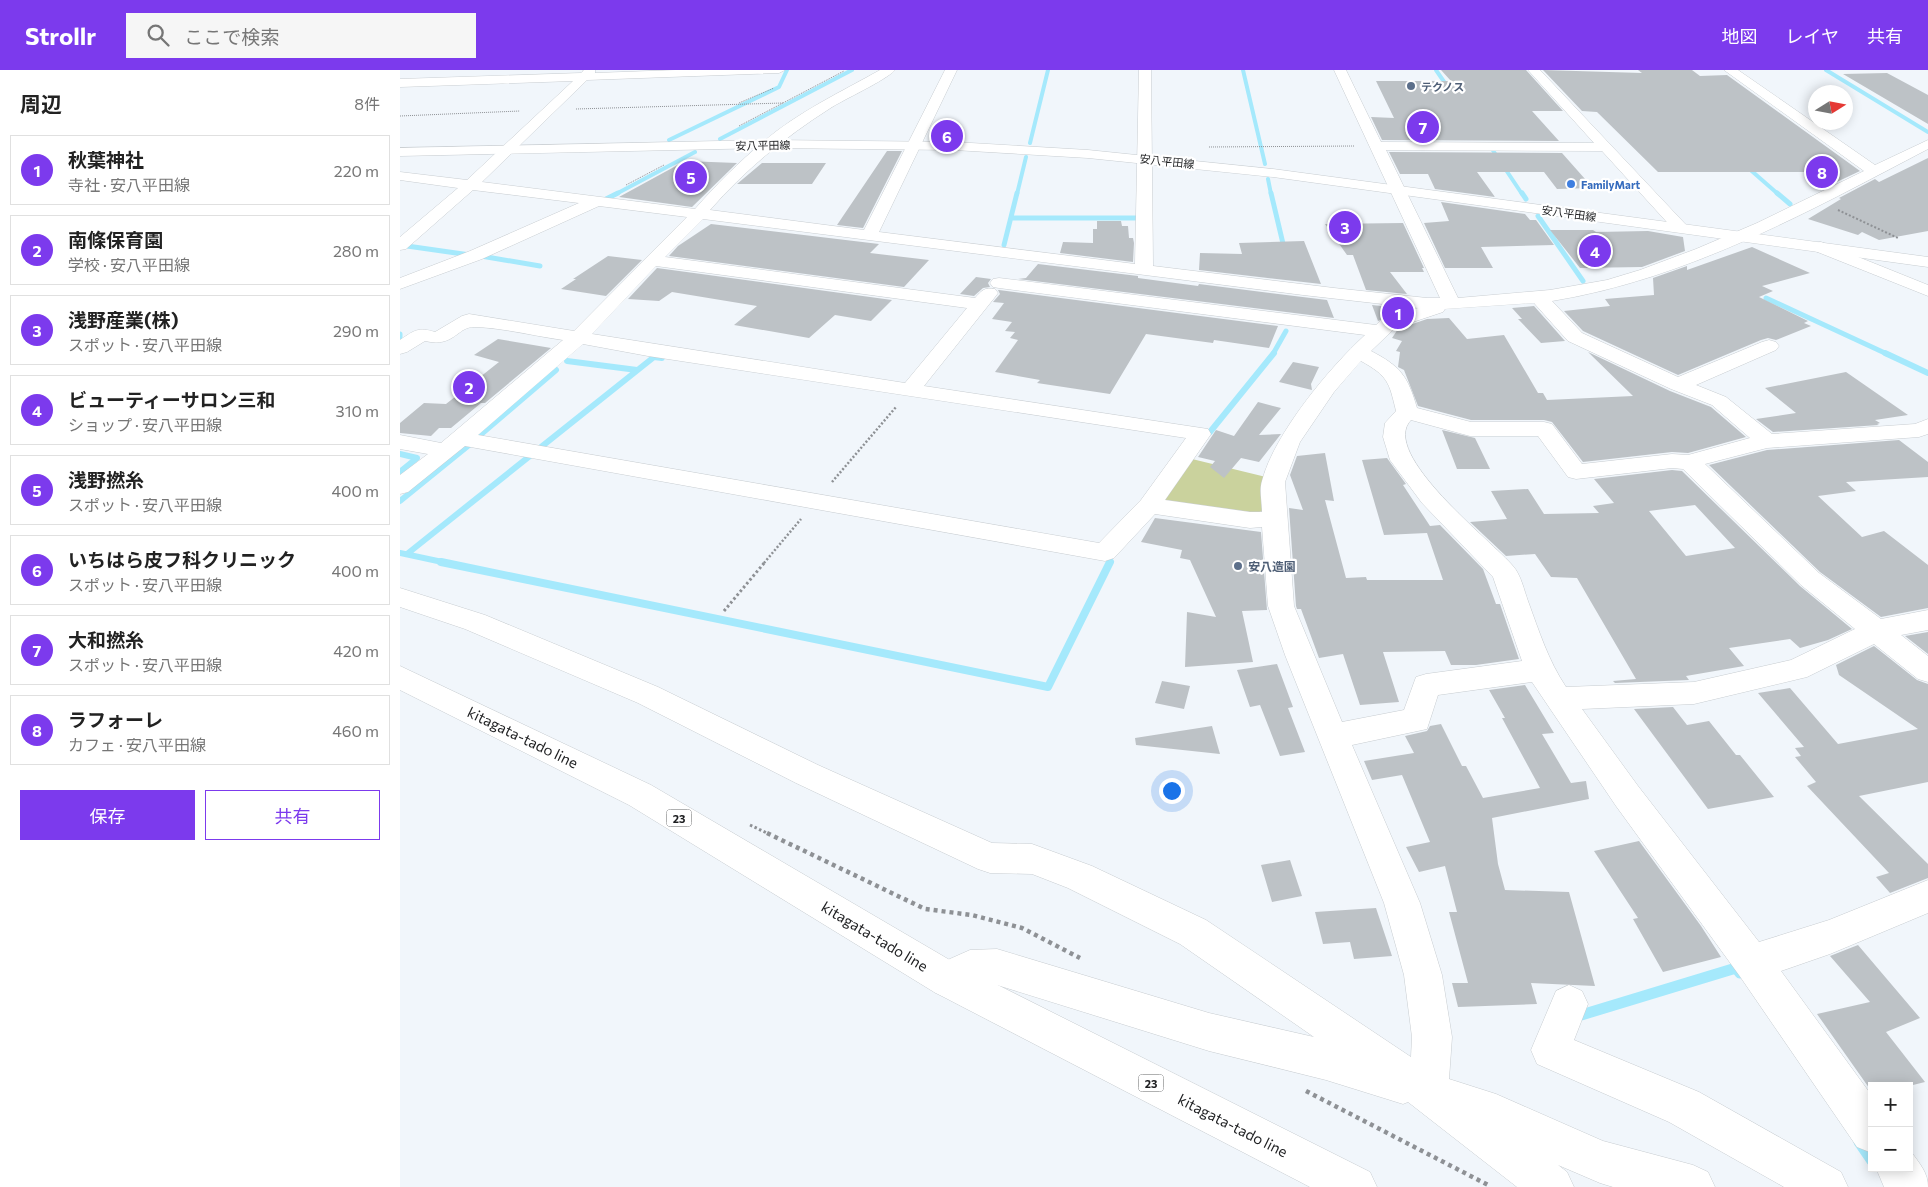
<!DOCTYPE html>
<html lang="ja">
<meta charset="utf-8">
<style>
body{margin:0;font-family:Commissioner,"Noto Sans JP",sans-serif;background:#f6f6f6;color:#222}
.controls{position:absolute;right:15px;bottom:15px;display:grid;overflow:hidden;border-radius:0px;box-shadow:0 2px 12px #0003}
.controls button{width:45px;height:45px;display:grid;place-items:center;padding:0;border:0;border-bottom:1px solid #e0e0e0;background:#fff;color:#222;font:25px sans-serif}
.compass{position:absolute;left:1408px;top:15px;width:45px;height:45px;border-radius:50%;background:#fff;box-shadow:0 2px 12px #0003;rotate:79deg}
.you{position:absolute;left:771px;top:720px;width:18px;height:18px;margin:-12px;border:4px solid #fff;border-radius:50%;background:#1a73e8;box-shadow:0 0 0 8px #1a73e833}
.badge{display:grid;place-items:center;width:32px;height:32px;border-radius:50%;background:#7c3aed;color:#fff;font-size:16px;font-weight:700}
.pin{position:absolute;translate:-50% -50%;border:2px solid #fff;box-shadow:0 1px 5px #0006}
.list{margin:0;padding:0;list-style:none}
h2{display:flex;justify-content:space-between;align-items:center;height:65px;margin:0;padding:0 20px;font-size:21px}
h2 small{font-size:16px;font-weight:400;color:#767676}
.list li{display:grid;grid-template-columns:32px 1fr auto;gap:15px;align-items:center;box-sizing:border-box;height:70px;margin:0 10px 10px;padding:0 10px;border:1px solid #e0e0e0;border-radius:0px}
.list b{display:block;font-size:19px;white-space:nowrap}
.list p{margin:0;font-size:16px;white-space:nowrap;color:#767676}
.list em{font-size:16px;font-style:normal;color:#767676}
.actions{display:flex;gap:10px;padding:15px 20px}
.actions a{flex:1;padding:11px 0;border:1px solid #7c3aed;border-radius:0px;text-align:center;font-size:18px;color:#7c3aed}
.actions .main{background:#7c3aed;color:#fff}
.icon{flex:none;width:28px;height:28px;fill:none;stroke:currentColor;stroke-width:2;stroke-linecap:round;stroke-linejoin:round}
.map{position:relative;flex:none;width:1528px;height:1117px;overflow:hidden}
header{display:flex;align-items:center;gap:30px;box-sizing:border-box;height:70px;padding:0 25px;background:#7c3aed;color:#fff}
header strong{font-size:24px}
nav{display:flex;gap:28px;margin-inline-start:auto;font-size:18px}
.search{width:350px;height:45px;background:#f6f6f6;display:flex;align-items:center;gap:12px;box-sizing:border-box;padding:0 18px;border-radius:0px;color:#767676;font-size:19px}
main{display:flex}
aside{flex:1;background:#fff}
.map>svg:first-child{display:block}
.green{fill:#cad29d}
.lines{fill:none;stroke-linecap:round;stroke-linejoin:round}
.stream-far4{stroke:#a5e9fc;stroke-width:4}
.stream-far3{stroke:#a5e9fc;stroke-width:5}
.stream-far2{stroke:#a5e9fc;stroke-width:6}
.stream-far1{stroke:#a5e9fc;stroke-width:8}
.stream{stroke:#a5e9fc;stroke-width:11}
.building{fill:#bdc2c6;fill-rule:evenodd}
.minor-casing{stroke:#c8cdd1;stroke-width:1}
.major-casing{stroke:#c8cdd1;stroke-width:1}
.path-far4{stroke:#8e9195;stroke-width:1;stroke-dasharray:1 1;stroke-linecap:butt}
.path-far3{stroke:#8e9195;stroke-width:2;stroke-dasharray:2 2;stroke-linecap:butt}
.path-far2{stroke:#8e9195;stroke-width:2.5;stroke-dasharray:2 2;stroke-linecap:butt}
.path-far1{stroke:#8e9195;stroke-width:3;stroke-dasharray:2.5 2.5;stroke-linecap:butt}
.path{stroke:#8e9195;stroke-width:4.5;stroke-dasharray:4 4;stroke-linecap:butt}
.minor{fill:#fff;fill-rule:evenodd}
.major{fill:#fff;fill-rule:evenodd}
.service-dot{fill:#5c6f8a;stroke:#fff;stroke-width:2}
.shop-dot{fill:#3f7fe0;stroke:#fff;stroke-width:2}
.labels{text-anchor:middle;dominant-baseline:central;stroke-width:4.5;stroke-linejoin:round;paint-order:stroke}
.far-service-label{font-size:11px;font-weight:bold;fill:#4e5e75;stroke:#fff;text-anchor:start}
.far-street-label{font-size:11px;fill:#1d1e20;stroke:#fff}
.far-shop-label{font-size:11px;font-weight:bold;fill:#366cbe;stroke:#fff;text-anchor:start}
.shield{fill:#fff;stroke:#616263;stroke-width:1}
.shield-label{font-size:11px;font-weight:bold;fill:#1d1e20}
.service-label{font-size:12px;font-weight:bold;fill:#4e5e75;stroke:#fff;text-anchor:start}
.near-street-label{font-size:15px;fill:#1d1e20;stroke:#fff}
</style>
<header>
<strong>Strollr</strong>
<div class="search"><svg class="icon" aria-label="search" viewBox="0 0 24 24"><circle cx="10" cy="10" r="6"/><path d="M15 15l6 6"/></svg>ここで検索</div>
<nav><a>地図</a><a>レイヤ</a><a>共有</a></nav>
</header>
<main>
<aside>
<h2>周辺<small>8件</small></h2>
<ul class="list">
<li><span class="badge">1</span><div><b>秋葉神社</b><p>寺社 · 安八平田線</p></div><em>220 m</em></li>
<li><span class="badge">2</span><div><b>南條保育園</b><p>学校 · 安八平田線</p></div><em>280 m</em></li>
<li><span class="badge">3</span><div><b>浅野産業(株)</b><p>スポット · 安八平田線</p></div><em>290 m</em></li>
<li><span class="badge">4</span><div><b>ビューティーサロン三和</b><p>ショップ · 安八平田線</p></div><em>310 m</em></li>
<li><span class="badge">5</span><div><b>浅野撚糸</b><p>スポット · 安八平田線</p></div><em>400 m</em></li>
<li><span class="badge">6</span><div><b>いちはら皮フ科クリニック</b><p>スポット · 安八平田線</p></div><em>400 m</em></li>
<li><span class="badge">7</span><div><b>大和撚糸</b><p>スポット · 安八平田線</p></div><em>420 m</em></li>
<li><span class="badge">8</span><div><b>ラフォーレ</b><p>カフェ · 安八平田線</p></div><em>460 m</em></li>
</ul>
<div class="actions"><a class="main">保存</a><a>共有</a></div>
</aside>
<div class="map">
<svg width="1528" height="1117" viewBox="0 0 1528 1117">
<rect width="100%" height="100%" fill="#f1f6fb"/>
<path class="green" d="M792,389l74,18v33l-13,4 -88,-11 -1,-6z"/>
<g class="lines">
<path class="stream-far4" d="M843,0l22,94
M1036,0l13,19
M1426,0l102,62
M320,69l132,-69
M269,70l110,-53 8,-17
M630,73l18,-73
M1092,79l30,45
M1346,96l32,28
M868,109l3,15
M216,124l79,-42
M617,124l9,-37"/>
<path class="stream-far3" d="M871,123l14,59
M1122,123l4,6
M1377,123l13,11
M206,129l12,-6
M1138,146l45,65
M611,148h125
M604,175l13,-52
M7,176l63,9
M81,186l59,10
M1366,228l121,56
M0,264v3
M873,284l13,-23"/>
<path class="stream-far2" d="M1485,283l43,20
M167,291l70,9
M810,362l64,-79
M80,365l76,-65
M0,384l17,4 -17,14
M0,431l69,-56
M0,483l47,10
M7,484l247,-197 8,1
M709,493l1,-2"/>
<path class="stream-far1" d="M41,492l607,125 62,-125"/>
<path class="stream" d="M1178,946l158,-48 4,5
M1459,1072l13,19"/>
</g>
<path class="building" d="M1041,0h85l37,41h-31l27,30 -177,-1 -11,-23 23,1 -18,-37h75z
M1143,0l99,3 -4,-3h54l8,6 27,-1 133,96 -34,16 -20,-15h-148l-61,-60 -15,-1z
M1487,3l41,22v29l-85,-50z
M487,81h15l-39,77 -26,-3z
M989,82l173,1 31,35 -36,1 -13,-17h-67l18,25 -60,-8 -7,-15h-28z
M1528,88v73l-49,9 -17,-8 -4,3 -50,-16 33,-20 -2,-1 36,-19 4,3z
M285,91l52,2 -45,44 -73,-10z
M362,93h64l-14,21h-75z
M1041,132l84,12 5,6h6l18,25 -73,2 12,21h-48l-21,-45 25,-2z
M697,151h24l1,5h6l1,12h4l1,5 -1,19 -73,-9 3,-11 30,1v-14h4z
M1003,153l21,45h-2l2,4h-34l17,22 -41,-4 -13,-35h-6l-22,-31z
M311,154l168,20 -9,9 59,7 -25,27 -235,-31 9,-10z
M1150,160h43l3,2 52,-1 35,6 2,14 -43,16 -62,1z
M904,171l17,43 -122,-14 1,-17 42,1 -3,-11z
M1352,177l58,26 -48,13 11,5 -14,6 49,24 -4,2 7,3 -35,14 -8,-2 -7,2 -83,35 -95,-44 -19,-20 46,-5 -5,-7 49,-4 -1,-17 34,-12v4z
M208,186l34,4 -36,36 -45,-7 15,-10h-3z
M638,194l100,12v2l60,8 1,-2 128,16 7,18 -316,-39 8,-1z
M257,198l235,32 -21,21 -36,-6 -26,23 -75,-13 23,-19 -85,-14 -13,9 -31,-2z
M576,207l15,2 -3,4 2,4 -7,1 -9,8 -14,-2z
M598,220h1l279,36 -9,22 -55,-8 -1,3 -67,-9 -36,60 -73,-11 3,-3 -45,-8 23,-32 -8,-2 5,-6 -10,-1 7,-9 -20,-3 12,-16 -11,-1 7,-8z
M972,235l37,4 -31,12z
M1134,236l31,35 -24,2 -23,-24h4l-10,-11z
M1049,248l18,21 37,-4 34,58h5l4,7 86,-4 -45,-44 82,39 41,16 35,30 -58,16 -16,-1 -89,10 -31,-40 -8,-2h-73l-53,-14 -14,-36 -6,-3 2,-15 -4,-1 6,-10 -10,-3 6,-9 29,-10z
M98,269l53,9 -66,55h-4l-30,25h-12l-8,8 -31,-3v-10l24,-20 22,1 53,-42 -25,-7z
M893,292l26,5 -8,17 1,6 -33,-8z
M1446,302l62,43 -33,5 5,3 -3,1 2,1 -106,7 -17,-13 40,-6 -31,-25z
M858,332l23,6 -22,27 22,-1 -22,28 -18,-4 -17,20 -14,-11 5,-6 -17,-4 18,-27 18,6z
M1042,360l33,8 15,31h-33z
M1499,370l29,22v15l-82,5 10,9 -38,5 44,41 22,-6 44,34v43l-47,9 -61,-45 -111,-107 58,-15z
M925,383l9,48 -9,-1 21,78 20,-1 1,3h76l-16,-47 -43,2 -22,-75 25,-2 19,26 -3,1 27,41 10,-1 43,44 13,35h4l19,55 -43,6h-25l-6,-14 -62,1 16,50 -39,3 -17,-51 -24,4 -18,-49h-4l-1,-3 -7,-98 14,2 -13,-35 7,-19z
M1272,400l10,1 118,115 52,43 -24,11 -28,8 -10,-9 -61,9 15,18 -58,10 3,4 -74,3 -2,-2 23,-2 -59,-101 -26,-1 -16,-23 -29,2 -36,-34 37,-3 -16,-28 37,-2 16,25 55,-1 -6,-7 21,-3 -20,-24zM1295,435l40,43 -49,8 -37,-45z
M755,448l106,14 6,78 -25,1 11,51 -68,5 2,-55 29,5 -26,-57 -10,-2 2,-8 -41,-8z
M1528,562v22l-23,-18z
M1474,576l43,34 11,4v98l-69,14 69,68v14l-38,15 -14,-16 13,-4 -82,-87 9,-4 -21,-25 6,-1 -6,-8 9,-1 -46,-54 32,-5 48,56 80,-15 -79,-54 -3,-10z
M877,594l16,43 -5,1 17,44 -25,4 -20,-51 -10,2 -13,-37z
M762,611l28,5 -6,23 -29,-6z
M1125,615l29,48 -12,1 29,49 15,-2 3,18 -97,19 6,46 7,26 64,2 26,94 -64,-3 6,21 -79,3 -6,-24h16l-19,-71h8l-12,-46 -26,6 -13,-25 24,-5 -28,-67 -30,5 -8,-19 50,-8 -9,-17 22,-5 3,-5 11,-2 21,42h4l17,32 57,-10 -38,-70h3l-16,-28z
M1273,637l14,18 22,-4 27,34h4l34,42 -66,12 -74,-100z
M812,656l8,28 -84,-9 -1,-7z
M1239,771l62,85 20,31 -58,15 -30,-53 5,-1 -44,-67z
M890,790l12,36 -30,6 -11,-37z
M976,838l16,48 -38,3 -4,-17 -27,2 -8,-32z
M1458,875l62,73 -34,14 39,50 -16,4h-37v6l-55,-78 53,-12 -40,-46z"/>
<g class="lines">
<defs>
<path id="minor" d="M184,0h11v3l81,-3h109l-6,3 -192,7 -105,102 213,27c21,-24 44,-47 68,-67 35,-30 78,-50 117,-72h15c-10,11 -51,29 -66,39 -44,28 -84,61 -119,101l154,20 81,-160h12l-78,162 256,32 4,-194h12l2,196 181,22 93,10h13l-106,-228h12l35,72 213,1 -66,-73h12l149,158 -2,3h-12l-73,-80 -216,-1 72,148 92,-8 57,-10 33,-10 56,-21 61,-26 107,-52 -140,-101h14l137,95 53,-25v9c-120,63 -241,130 -376,152l30,32 96,44 84,-35 7,-2 7,2 3,4 -3,4 -80,35 30,12 46,37 143,-10 13,-5v15l-9,3 -152,11 -62,16 114,109 62,46 47,-9v20l-27,5 27,21v26l-10,-3 -44,-35 -67,33 -113,27 -112,5 56,77 121,156 70,-22 99,-40v33l-98,41 -49,17 91,125v57l-15,-6 -118,-172 -123,-169 -84,-124 -94,13 -11,34 -75,16 68,158 22,72 10,62 -3,42 47,15 107,47 90,24 15,7 7,15h-102l-13,-4 -42,-18 9,7 7,15h-57l-109,-85 -5,2 -77,-24 -117,-29 -212,-66 -25,1 -25,12 -13,-6 -6,-13 6,-13 36,-16 27,-1 212,64 105,24 -134,-93 -112,-56 -36,-14 -42,-1 -12,-4 -182,-86 -158,-80 -173,-74 -65,-22v-19l85,27 173,72 160,78 174,78 40,1 60,22 114,54 205,137 1,-20 -8,-62 -20,-72 -99,-248 -17,-49 -6,-79 -12,1 -95,-14 -41,44 -9,3 -640,-115 -57,46 -8,2v-19l28,-21 -28,-5v-14l41,8 122,-103c-29,-4 -59,-12 -88,-13 -18,-1 -20,21 -50,14l-18,11 -7,2v-14c15,-10 18,-13 35,-8l27,-16 7,-2 105,17 113,-114 -88,-11 -117,53 -82,30v-11l70,-27 109,-48 -106,-13 -67,59 -6,1v-13l58,-49 -58,-8v-8l67,8 106,-99 -173,6v-8l181,-6zM303,149l600,76 115,13 -37,12 -5,5 -377,-47 -6,1 -3,4 3,4 6,1 366,47c-35,32 -91,99 -103,146 -3,9 0,21 0,31h-12l-85,-12 46,-66 -3,-5 -284,-43 71,-89 3,-4 -3,-4c-10,-2 -13,1 -20,9l-310,-41zM256,196l311,42 -62,75 -313,-49zM1134,233l34,38 103,48 41,16 38,33 -62,17 -16,-1 -90,10 -30,-40 -8,-2h-73l-54,-14c-9,-32 -17,-42 -46,-57l24,-23 48,-16 2,-3zM183,274l65,12 538,82 -45,62 -42,43 -621,-108zM961,291c27,15 28,21 35,50l-11,12 -2,14 7,23 32,43 71,74 29,84 -96,13 -10,3 -12,33 -62,12 -48,-116 -9,-124 15,-40 34,-50zM1011,350l59,16h68l30,41 8,2 96,-11 11,1 118,116 54,44 -64,31 -97,22 -128,5c-18,-27 -27,-56 -38,-86 -4,-11 -7,-26 -15,-35 -20,-24 -135,-113 -102,-146z
M1421,172l107,43v11l-113,-45 -2,-4 2,-4z
M1169,915l13,6 6,13 -14,36 125,52 142,80 7,15h-64l-115,-65 -132,-58 -6,-14 25,-59z
M1509,1082l3,1c8,11 16,20 16,34h-44l-8,-19h33z"/>
<path id="major" d="M369,70l185,2 134,8 185,19 655,88v10l-655,-90 -185,-19 -134,-8 -185,-2 -369,8v-8z
M0,596l251,119 309,181 410,206 7,15h-67l-376,-195 -305,-187 -229,-115z"/>
</defs>
<use href="#minor" class="minor-casing"/>
<use href="#major" class="major-casing"/>
<path class="path-far4" d="M339,33l35,-15
M176,39l207,-6
M0,46l120,-5
M339,56l105,-55
M809,77l146,-1
M226,115l38,-20"/>
<path class="path-far3" d="M1438,140l60,28"/>
<path class="path-far2" d="M432,412l64,-75
M364,493l37,-44"/>
<path class="path-far1" d="M324,541l41,-49
M350,755l19,9"/>
<path class="path" d="M367,763l158,76 47,6 50,13 58,30
M906,1021l184,95"/>
<use href="#minor" class="minor"/>
<use href="#major" class="major"/>
</g>
<g class="service-dot">
<circle cx="1011" cy="16" r="5"/>
<circle cx="838" cy="496" r="5"/>
</g>
<circle class="shop-dot" cx="1171" cy="114" r="5"/>
<g class="labels">
<g class="far-service-label">
<text x="1021" y="16">テクノス</text>
</g>
<g class="far-street-label">
<text transform="translate(363 75) rotate(-1)">安八平田線</text>
<text transform="translate(767 91) rotate(6)">安八平田線</text>
<text transform="translate(1169 143) rotate(8)">安八平田線</text>
</g>
<g class="far-shop-label">
<text x="1181" y="114">FamilyMart</text>
</g>
<g class="shield">
<rect x="266.5" y="739.5" width="25" height="17" rx="4"/>
<rect x="738.5" y="1004.5" width="25" height="17" rx="4"/>
</g>
<g class="shield-label">
<text x="279" y="748">23</text>
<text x="751" y="1013">23</text>
</g>
<g class="service-label">
<text x="848" y="496">安八造園</text>
</g>
<g class="near-street-label">
<text transform="translate(123 667) rotate(26)">kitagata-tado line</text>
<text transform="translate(475 866) rotate(31)">kitagata-tado line</text>
<text transform="translate(833 1055) rotate(27)">kitagata-tado line</text>
</g>
</g>
</svg>
<div class="controls">
<button>+</button>
<button>−</button>
</div>
<svg class="compass" viewBox="-18 -18 36 36"><path d="M0-13l5 13h-10z" fill="#e53935"/><path d="M0 13l5-13h-10z" fill="#767676"/></svg>
<div class="you"></div>
<div class="pin badge" style="left:998px;top:243px">1</div>
<div class="pin badge" style="left:69px;top:317px">2</div>
<div class="pin badge" style="left:945px;top:157px">3</div>
<div class="pin badge" style="left:1195px;top:181px">4</div>
<div class="pin badge" style="left:291px;top:107px">5</div>
<div class="pin badge" style="left:547px;top:66px">6</div>
<div class="pin badge" style="left:1023px;top:57px">7</div>
<div class="pin badge" style="left:1422px;top:102px">8</div>
</div>
</main>
